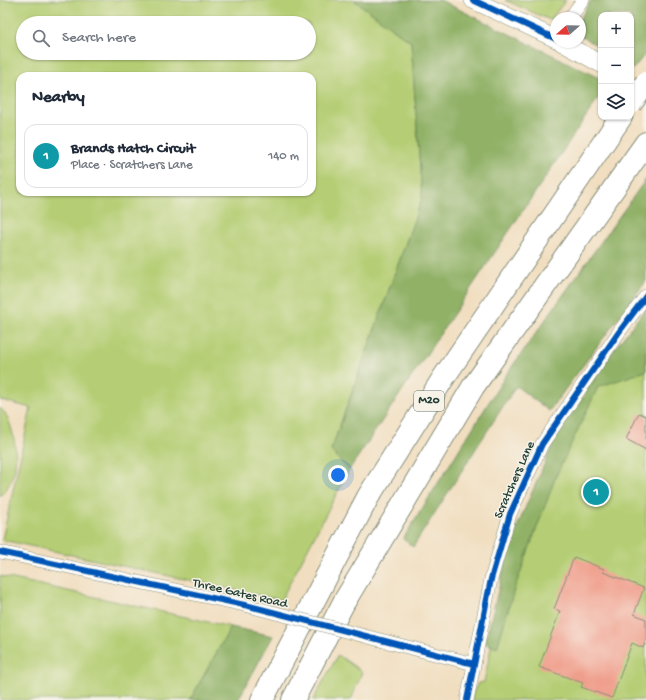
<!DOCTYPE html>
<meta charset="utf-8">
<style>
body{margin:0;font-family:"Gochi Hand",sans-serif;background:#f6f6f7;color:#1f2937}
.controls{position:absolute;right:12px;top:12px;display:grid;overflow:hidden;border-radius:8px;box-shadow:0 1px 3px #0004}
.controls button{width:36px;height:36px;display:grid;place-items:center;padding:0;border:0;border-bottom:1px solid #e0e1e3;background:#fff;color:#1f2937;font:20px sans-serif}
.compass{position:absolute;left:550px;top:12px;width:36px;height:36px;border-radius:50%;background:#fff;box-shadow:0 1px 3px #0004;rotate:250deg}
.you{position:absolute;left:338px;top:475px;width:14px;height:14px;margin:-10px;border:3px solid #fff;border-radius:50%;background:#1a73e8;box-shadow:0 0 0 6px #1a73e833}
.badge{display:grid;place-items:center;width:26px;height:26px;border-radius:50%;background:#1a73e8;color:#fff;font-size:13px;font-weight:700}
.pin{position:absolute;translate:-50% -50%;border:2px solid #fff;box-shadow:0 1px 4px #0006}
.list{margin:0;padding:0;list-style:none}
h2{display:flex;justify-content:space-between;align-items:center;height:52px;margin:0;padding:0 16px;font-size:17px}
h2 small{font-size:13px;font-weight:400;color:#747a83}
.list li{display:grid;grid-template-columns:26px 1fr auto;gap:12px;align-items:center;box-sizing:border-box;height:64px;margin:0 8px 8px;padding:0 8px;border:1px solid #e0e1e3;border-radius:12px}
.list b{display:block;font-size:15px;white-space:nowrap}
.list p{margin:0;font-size:13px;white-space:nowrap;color:#747a83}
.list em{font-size:13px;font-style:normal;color:#747a83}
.icon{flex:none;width:22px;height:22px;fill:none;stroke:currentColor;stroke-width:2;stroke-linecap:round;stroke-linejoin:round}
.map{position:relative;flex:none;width:646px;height:700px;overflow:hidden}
.search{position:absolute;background:#fff;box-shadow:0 1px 3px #0004;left:16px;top:16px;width:300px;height:44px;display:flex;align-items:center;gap:10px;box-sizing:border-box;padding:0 14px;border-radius:22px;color:#747a83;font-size:15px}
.panel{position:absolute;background:#fff;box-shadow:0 1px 3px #0004;left:16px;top:72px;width:300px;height:124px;border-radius:12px}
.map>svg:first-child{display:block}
.green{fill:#b5ce74;stroke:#6a8654;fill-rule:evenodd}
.forest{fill:#90b166;stroke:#58774d}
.building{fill:#f09e8c}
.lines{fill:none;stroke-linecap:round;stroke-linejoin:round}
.minor-casing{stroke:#888e7a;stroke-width:14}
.tertiary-casing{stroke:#888e7a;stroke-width:18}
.motorway-casing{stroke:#888e7a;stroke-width:24}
.minor{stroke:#fff;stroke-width:13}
.tertiary{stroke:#fff;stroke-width:17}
.motorway{stroke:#fff;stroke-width:22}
.minor-bridge-casing{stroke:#888e7a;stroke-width:14;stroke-linecap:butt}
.motorway-bridge-casing{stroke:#888e7a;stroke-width:24;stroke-linecap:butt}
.minor-bridge{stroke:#fff;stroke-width:13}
.motorway-bridge{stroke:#fff;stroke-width:22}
.cycleway-casing{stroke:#f7f3e8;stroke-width:8}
.cycleway{stroke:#0057b8;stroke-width:6}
.labels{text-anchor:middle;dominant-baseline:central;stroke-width:3;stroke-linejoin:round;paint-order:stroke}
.shield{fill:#f7f3e8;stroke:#60746a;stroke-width:1}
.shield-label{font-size:12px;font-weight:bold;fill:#1f3d34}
.street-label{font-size:13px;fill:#1f3d34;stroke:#f7f3e8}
</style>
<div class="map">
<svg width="646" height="700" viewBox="0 0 646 700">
<rect width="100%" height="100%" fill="#f7f3e8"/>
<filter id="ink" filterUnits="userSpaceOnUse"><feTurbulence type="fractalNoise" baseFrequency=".025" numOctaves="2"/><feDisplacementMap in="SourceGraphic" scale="8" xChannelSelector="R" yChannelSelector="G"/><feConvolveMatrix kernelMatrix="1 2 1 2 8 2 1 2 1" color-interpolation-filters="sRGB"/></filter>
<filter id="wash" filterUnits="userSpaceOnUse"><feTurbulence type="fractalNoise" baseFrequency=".012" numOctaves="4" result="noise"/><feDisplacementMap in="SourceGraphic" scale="16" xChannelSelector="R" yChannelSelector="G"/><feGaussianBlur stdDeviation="0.9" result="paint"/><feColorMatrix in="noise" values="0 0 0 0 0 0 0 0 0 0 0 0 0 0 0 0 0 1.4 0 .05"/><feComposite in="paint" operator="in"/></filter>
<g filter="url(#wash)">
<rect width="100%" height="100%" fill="#f1dec0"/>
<path class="green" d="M0,0h354l57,42 11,156 -91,252 18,20 -68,130 -279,-60 29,-132 -31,-8zM23,23h286v30h-286zM20,76h292v116h-292z
M505,0h61l-16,20z
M646,350v350h-174l1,-7 5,-10 6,-1 16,-79 91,-223 45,-20z
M0,408c2,2 5,4 6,7 8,14 13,45 7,60 -2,8 -8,16 -13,21z
M0,576l231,51 -41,73h-190z
M338,655l24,17 -11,28h-38z"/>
<path class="forest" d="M354,0h86l161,79v15l-252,376 -18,-19 91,-253 -11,-156z
M591,0h55v53l-13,16 -2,-1v-53h-30v33l-21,-13v-16z
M646,179v102l-97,130 -33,-25 -103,161 -10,-8 103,-164z
M646,308v63l-48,16 -42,89 -42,114 -17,58 -12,-5 25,-100 46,-106 60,-90z
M231,627l42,9 -35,64h-48z"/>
<g id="blocks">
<path class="building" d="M639,413l7,3v34l-20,-11z
M574,557l30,12 -1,3 41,16 -10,26 12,5v22l-3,7 -11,-5 -20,55 -31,-11 2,-4 -44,-16 21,-56 -6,-2z"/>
</g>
</g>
<g filter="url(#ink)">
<use href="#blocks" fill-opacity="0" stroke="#888e7a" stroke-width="1"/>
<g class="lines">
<defs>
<path id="minor" d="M570,18l13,-18
M0,552l249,54
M384,641l90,23
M467,700l24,-121 19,-65 32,-70 77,-112 27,-36"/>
<path id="tertiary" d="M473,0l83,39
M561,42l40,22"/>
<path id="motorway" d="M262,700l106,-203 76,-120 177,-260
M293,700l51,-98 129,-215 173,-244"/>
</defs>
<use href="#minor" class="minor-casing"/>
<use href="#tertiary" class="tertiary-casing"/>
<use href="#motorway" class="motorway-casing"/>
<use href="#minor" class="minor"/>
<use href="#tertiary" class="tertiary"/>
<use href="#motorway" class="motorway"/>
<defs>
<path id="minor-bridge" d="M249,606l135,35"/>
<path id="motorway-bridge" d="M631,103l15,-20"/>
</defs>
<use href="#minor-bridge" class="minor-bridge-casing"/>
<use href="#motorway-bridge" class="motorway-bridge-casing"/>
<use href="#minor-bridge" class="minor-bridge"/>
<use href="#motorway-bridge" class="motorway-bridge"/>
<defs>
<path id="cycleway" d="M473,0l83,39
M0,552l249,54 225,58
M467,700l24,-121 19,-65 32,-70 77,-112 27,-36"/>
</defs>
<use href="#cycleway" class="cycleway-casing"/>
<use href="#cycleway" class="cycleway"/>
</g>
</g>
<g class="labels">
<rect class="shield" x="414" y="391" width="30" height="20" rx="3"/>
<g class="shield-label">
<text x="429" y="401">M20</text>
</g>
<g class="street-label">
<text transform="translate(515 480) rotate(-66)">Scratchers Lane</text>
<text transform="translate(240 594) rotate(13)">Three Gates Road</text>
</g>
</g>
</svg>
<div class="controls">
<button>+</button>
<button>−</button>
<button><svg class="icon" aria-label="layers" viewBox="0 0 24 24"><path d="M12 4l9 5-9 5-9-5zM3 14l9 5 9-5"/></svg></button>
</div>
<svg class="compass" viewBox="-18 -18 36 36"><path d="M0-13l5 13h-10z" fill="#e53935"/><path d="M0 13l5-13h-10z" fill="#747a83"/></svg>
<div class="you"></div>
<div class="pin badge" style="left:596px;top:492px;background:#0f9aa8">1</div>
<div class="search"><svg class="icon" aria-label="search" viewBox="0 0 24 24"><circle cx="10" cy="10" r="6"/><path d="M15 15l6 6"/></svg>Search here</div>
<section class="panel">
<h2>Nearby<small></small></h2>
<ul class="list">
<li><span class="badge" style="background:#0f9aa8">1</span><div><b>Brands Hatch Circuit</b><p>Place · Scratchers Lane</p></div><em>140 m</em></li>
</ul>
</section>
</div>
